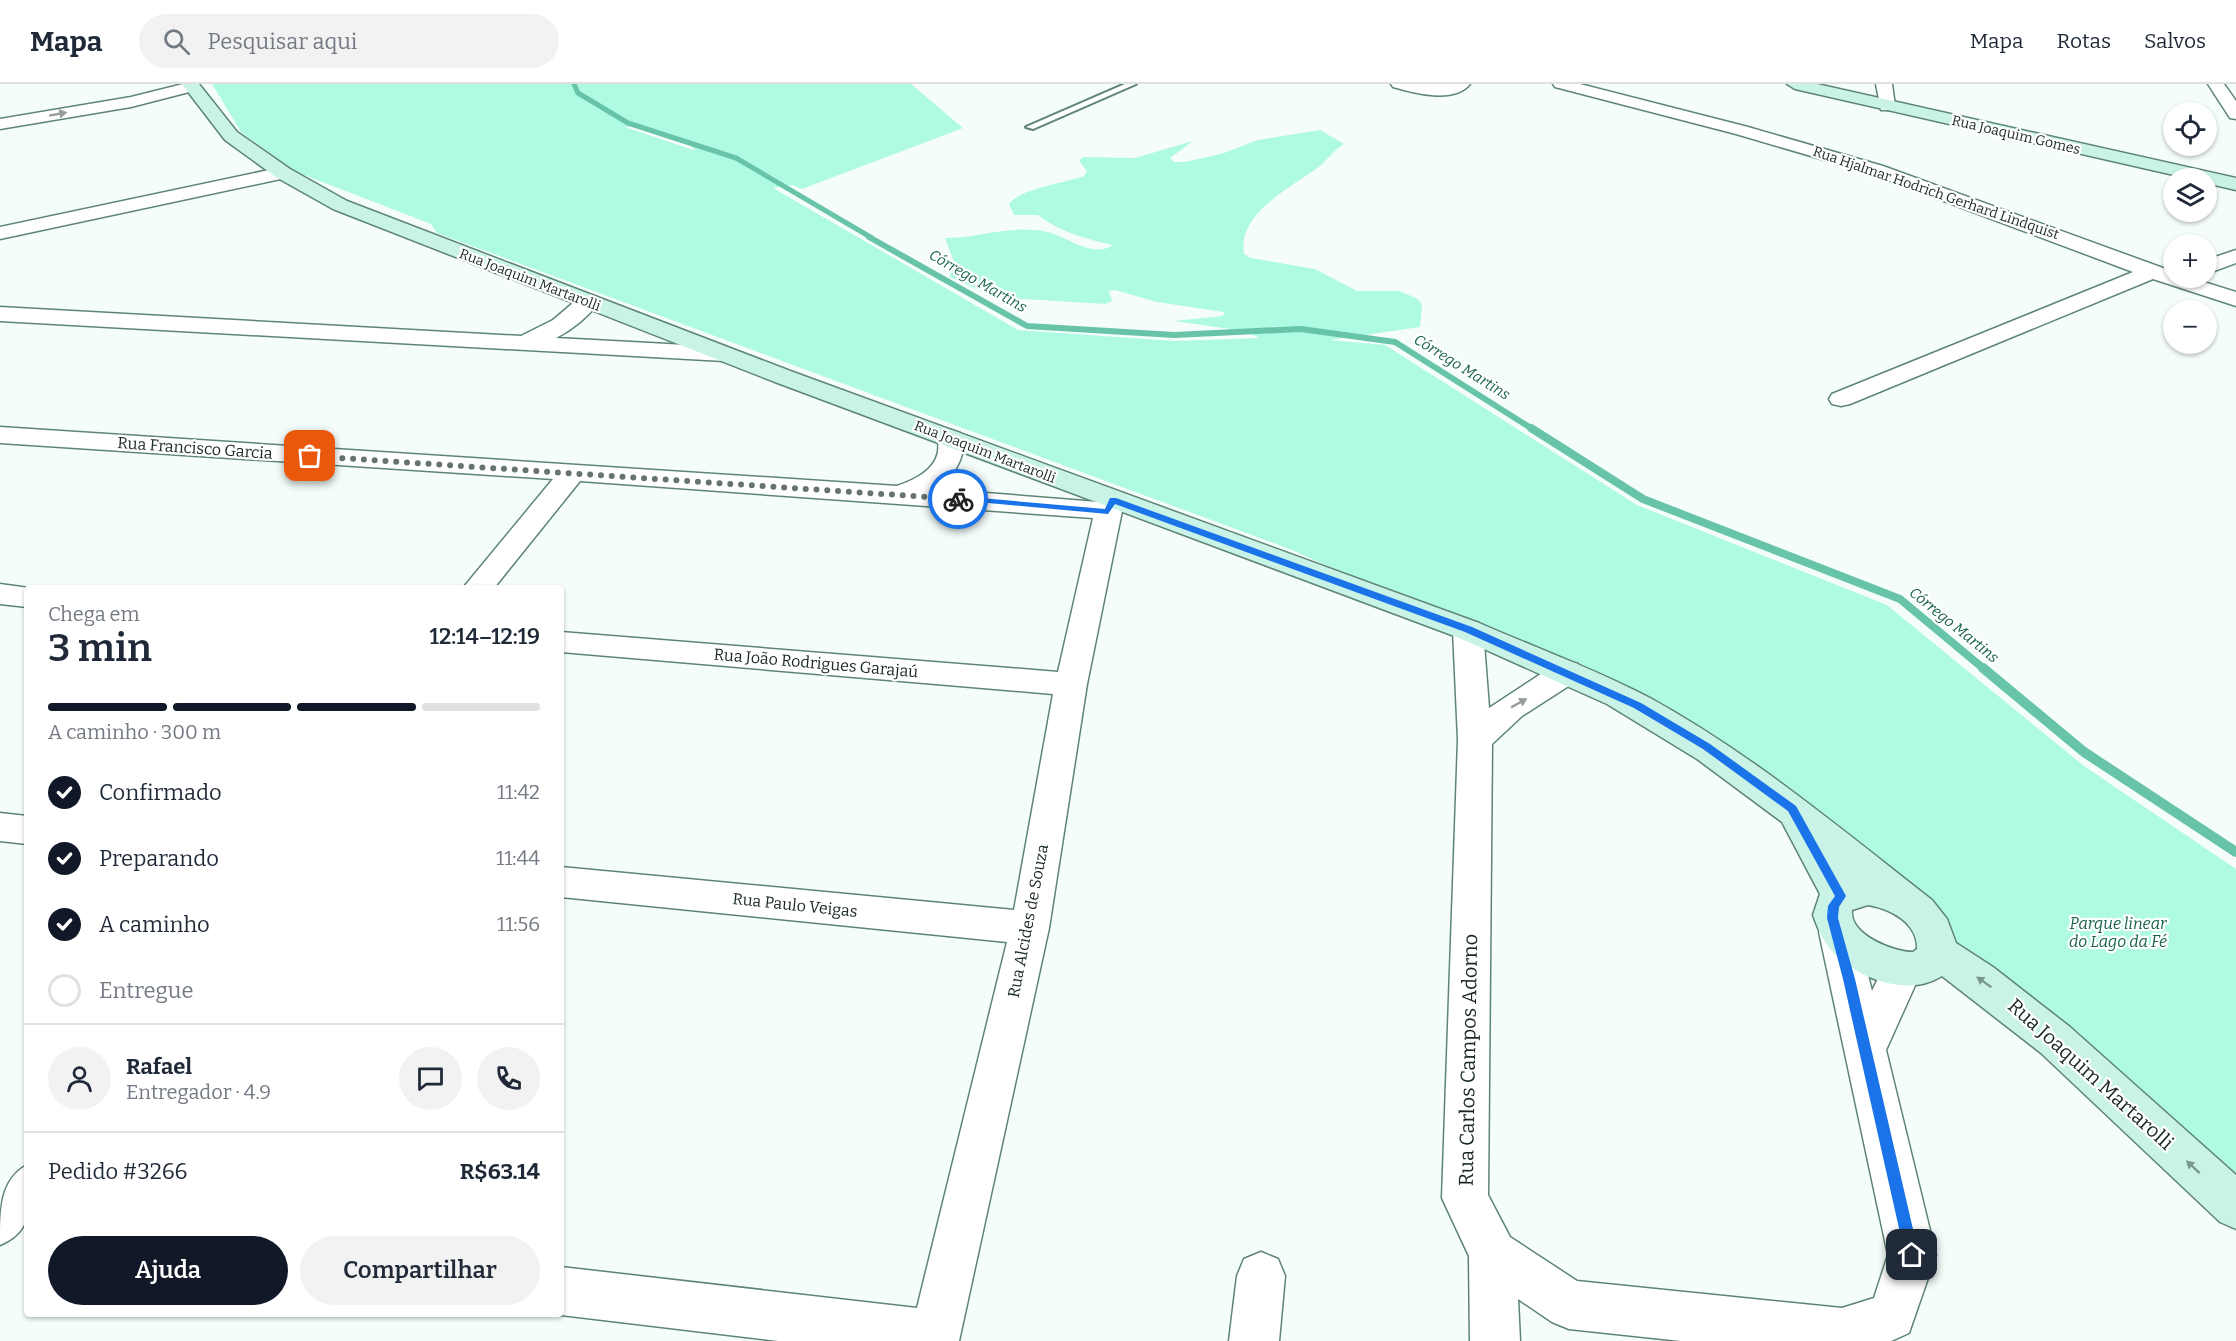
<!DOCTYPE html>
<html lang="pt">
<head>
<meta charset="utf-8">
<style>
	body { margin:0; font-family:Bitter,serif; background:#f2f2f3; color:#1f2937; height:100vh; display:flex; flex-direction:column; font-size:22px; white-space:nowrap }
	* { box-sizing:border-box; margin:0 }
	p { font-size:20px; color:#747a83 }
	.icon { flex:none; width:33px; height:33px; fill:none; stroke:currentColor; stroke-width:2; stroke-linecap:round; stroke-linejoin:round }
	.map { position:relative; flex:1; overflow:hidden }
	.side { position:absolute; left:24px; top:501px; width:540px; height:732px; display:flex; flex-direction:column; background:#fff; border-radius:6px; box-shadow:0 2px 4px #0004 }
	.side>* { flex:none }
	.buttons { position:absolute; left:2163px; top:18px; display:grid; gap:12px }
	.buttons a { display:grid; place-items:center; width:54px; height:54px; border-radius:50%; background:#fff; box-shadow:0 2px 4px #0004; font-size:30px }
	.pin { position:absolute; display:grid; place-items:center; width:51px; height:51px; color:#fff; margin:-26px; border-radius:12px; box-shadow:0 3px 9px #0006 }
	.courier { position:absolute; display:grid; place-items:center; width:60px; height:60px; margin:-30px; border:4px solid #1a73e8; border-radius:50%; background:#fff; color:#222; box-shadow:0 2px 8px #0007 }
	.headline em { font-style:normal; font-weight:600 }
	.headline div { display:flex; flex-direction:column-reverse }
	.headline { display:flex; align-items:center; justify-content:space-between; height:102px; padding:0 24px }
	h1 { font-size:39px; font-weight:600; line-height:45px }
	.bar { display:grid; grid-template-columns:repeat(4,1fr); gap:9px 6px; align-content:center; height:72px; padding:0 24px }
	.bar i { height:8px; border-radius:4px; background:#e0e1e3 }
	.bar .current { background:#111827 }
	.bar p { grid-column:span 4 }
	.line { display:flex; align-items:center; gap:15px; padding:0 24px; border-top:2px solid #e0e1e3 }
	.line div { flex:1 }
	.round { display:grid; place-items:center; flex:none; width:63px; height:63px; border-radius:32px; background:#f2f2f3 }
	ol { padding:0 24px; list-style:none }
	li { display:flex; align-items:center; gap:18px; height:66px }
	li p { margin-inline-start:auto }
	li .icon { padding:6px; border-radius:50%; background:#111827; color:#fff; stroke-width:4 }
	li:last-child { color:#747a83 }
	li i { width:33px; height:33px; border:3px solid #e0e1e3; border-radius:50% }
	.action { display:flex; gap:12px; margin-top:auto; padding:12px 24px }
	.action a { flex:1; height:69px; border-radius:36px; background:#111827; color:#fff; font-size:24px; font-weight:600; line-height:69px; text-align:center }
	.action a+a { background:#f2f2f3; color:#1f2937 }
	header { display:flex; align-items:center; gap:36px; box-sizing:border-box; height:84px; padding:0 30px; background:#fff; border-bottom:2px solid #e0e1e3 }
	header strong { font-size:28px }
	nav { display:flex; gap:33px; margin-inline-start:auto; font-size:21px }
	.search { width:420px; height:54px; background:#f2f2f3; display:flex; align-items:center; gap:15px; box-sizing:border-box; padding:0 21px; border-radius:33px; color:#747a83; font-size:22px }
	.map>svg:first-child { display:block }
	.green { fill:#affae2; fill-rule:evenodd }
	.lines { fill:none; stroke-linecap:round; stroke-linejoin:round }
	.stream-far3 { stroke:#67c4a9; stroke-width:5 }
	.stream-far2 { stroke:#67c4a9; stroke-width:6 }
	.stream-far1 { stroke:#67c4a9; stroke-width:8 }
	.stream { stroke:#67c4a9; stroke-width:10 }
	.lane-casing { stroke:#5e8478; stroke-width:4 }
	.street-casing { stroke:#5e8478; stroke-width:3 }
	.secondary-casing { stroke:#5e8478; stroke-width:3 }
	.lane { fill:#fff; fill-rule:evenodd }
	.street { fill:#fff; fill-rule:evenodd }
	.secondary { fill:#caf3e8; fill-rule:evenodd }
	.oneway { fill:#989e9c }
	.oneway2 { fill:#7a988f }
	.route { fill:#1a73e8 }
	.done { stroke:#66736e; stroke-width:6; stroke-dasharray:0 10.8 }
	.labels { text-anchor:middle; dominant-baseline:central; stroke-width:4.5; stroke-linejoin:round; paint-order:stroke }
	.far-street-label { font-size:14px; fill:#192823; stroke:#fff }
	.far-water-label { font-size:15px; font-style:italic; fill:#18624f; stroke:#fff }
	.street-label { font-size:16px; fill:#192823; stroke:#fff }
	.park-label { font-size:16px; font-style:italic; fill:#18624f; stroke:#fff }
	.near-street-label { font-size:20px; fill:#192823; stroke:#fff }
</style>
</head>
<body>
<header>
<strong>Mapa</strong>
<div class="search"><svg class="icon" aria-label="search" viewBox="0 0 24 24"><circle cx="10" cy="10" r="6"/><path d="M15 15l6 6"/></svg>Pesquisar aqui</div>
<nav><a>Mapa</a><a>Rotas</a><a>Salvos</a></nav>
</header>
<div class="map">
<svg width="2236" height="1257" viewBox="0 0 2236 1257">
	<rect width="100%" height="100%" fill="#f5fdfa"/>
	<path class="green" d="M212,0H911L963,44L802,105L793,101L773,104L1018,246L1175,257L1260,254L1244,247L1174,237L1223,232L1224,228L1157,218L1115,206L1109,207L1112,217L1105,220L1010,214L981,207L950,193L953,175L945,154C981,154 1014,139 1051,149C1071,155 1093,174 1113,161C1086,155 1060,148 1038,131H1014L1009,120C1021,104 1065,99 1084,92L1087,87L1079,77L1083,73L1135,74L1193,57L1170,74L1174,78H1185L1224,69L1258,56L1320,46L1344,60C1335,65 1328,75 1320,82C1292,103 1237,129 1244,170L1251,174L1315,185L1357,207H1399L1416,214L1422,220L1420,243L1330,256L1385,261L1637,421L1887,521L2084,682L2236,785V1113L1698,649L1292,466L437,149L431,140L294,87L241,48ZM636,42L687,58L696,67L625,43Z"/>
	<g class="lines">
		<polyline class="stream-far3" points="574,0 578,9 628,39 736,74 872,154"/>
		<polyline class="stream-far2" points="869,153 1027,242 1174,251 1301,245 1395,258 1534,346"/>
		<polyline class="stream-far1" points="1531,344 1643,415 1900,515 1984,585"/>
		<polyline class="stream" points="1983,584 2084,668 2236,768"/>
		<g class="lane-casing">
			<polygon id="lane" points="1125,0 1136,0 1033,45 1026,43"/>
		</g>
		<g class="street-casing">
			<g id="street">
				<polygon points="183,0 197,0 199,3 197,6 131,23 0,45 0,35 131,13"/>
				<path d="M1391,0H1470C1454,20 1414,9 1393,3Z"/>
				<polygon points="1553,0 1580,0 1748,43 1883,82 2174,188 2174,194 2191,194 2236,208 2236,222 2153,195 1850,320 1841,322 1832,320 1829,315 1832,310 2133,188 1869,89 1736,50 1555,3"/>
				<polygon points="1876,0 1892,0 1895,22 1893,26 1881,26"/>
				<polygon points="2208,0 2224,0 2236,17 2236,35 2230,34"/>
				<polygon points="283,83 292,89 290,93 0,155 0,143"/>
				<polygon points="2236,166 2236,179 2206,190 2206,176"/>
				<path d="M588,211L596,213L599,218C588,233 573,245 556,254L724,263L732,265L736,270L732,275L724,277L0,237V223L521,252L553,236L580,213Z"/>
				<path d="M0,343L897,402C914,396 934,387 938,368C939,360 937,355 942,349L951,346L960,349L964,354C964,376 954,393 935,405L1098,418L1103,410L1113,408L1123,410L1127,416L1122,427L1087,600L1049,844L959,1257H778L561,1231L558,1230H561V1183L917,1224L1007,858L561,813V783L1014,826L1053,610L561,568V548L1058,588L1093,434L580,397L494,504H463L553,395L0,359Z"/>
				<polygon points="0,500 29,504 27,504 27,523 0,520"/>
				<polygon points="1468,536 1479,539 1483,546 1489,624 1556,580 1567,577 1578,580 1583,588 1578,596 1522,632 1492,660 1488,1111 1510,1153 1577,1197 1842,1224 1874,1214 1888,1171 1819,848 1824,837 1838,832 1852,837 1857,848 1872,907 1888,874 1902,869 1916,874 1922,886 1886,966 1936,1171 1909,1249 1891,1257 1681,1257 1569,1245 1552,1238 1518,1215 1520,1257 1470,1257 1469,1172 1442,1114 1458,656 1453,546 1457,539"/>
				<polygon points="0,729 27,732 27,760 0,757"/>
				<path d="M27,1081C27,1117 38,1145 0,1161C0,1125 0,1096 27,1081Z"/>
				<polygon points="1261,1168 1278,1175 1285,1192 1279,1257 1229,1257 1237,1192 1244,1175"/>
			</g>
		</g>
		<g class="secondary-casing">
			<g id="secondary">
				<path d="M182,0H199L237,48L290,85L347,117L793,288L1479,539C1536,564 1595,585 1650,614C1752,670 1841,745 1932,816L1947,835L1956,859L1993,883L2070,943L2236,1091V1145L2220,1138L2041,969L1942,892C1908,913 1862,896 1836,871C1824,860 1818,845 1813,831L1820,810L1782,738L1697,675L1607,620L1457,553L775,298L333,125L276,93L225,56ZM1868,821C1891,825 1918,839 1917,865L1913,868C1894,868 1849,851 1852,826Z"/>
				<polygon points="1787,0 1817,0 2236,94 2236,106 2206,99 2206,94 2187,94 1795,5"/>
			</g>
		</g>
		<use href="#lane" class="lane"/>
		<use href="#street" class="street"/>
		<use href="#secondary" class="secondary"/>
	</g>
	<defs><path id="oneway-solid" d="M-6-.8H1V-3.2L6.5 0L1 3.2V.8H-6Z" transform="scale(1.5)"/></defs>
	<g class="oneway">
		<use href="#oneway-solid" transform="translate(58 30) rotate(-10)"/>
		<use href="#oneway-solid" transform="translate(1519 619) rotate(-29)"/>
	</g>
	<g class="oneway2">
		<use href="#oneway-solid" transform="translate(1984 898) rotate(-145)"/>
		<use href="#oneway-solid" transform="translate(2193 1083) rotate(-137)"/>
	</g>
	<polygon class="route" points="958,412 1105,425 1110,414 1116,414 1472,543 1641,619 1710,660 1796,722 1846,812 1839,823 1838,834 1855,895 1919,1171 1917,1176 1912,1178 1905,1171 1843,895 1827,834 1828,822 1835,812 1788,727 1703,665 1634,624 1465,548 1115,420 1108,430 955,416"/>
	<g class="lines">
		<polyline class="done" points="310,372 958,415"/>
	</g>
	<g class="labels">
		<g class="far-street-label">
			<text transform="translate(2016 51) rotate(13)">Rua Joaquim Gomes</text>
			<text transform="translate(1936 109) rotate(19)">Rua Hjalmar Hodrich Gerhard Lindquist</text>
			<text transform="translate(530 196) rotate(21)">Rua Joaquim Martarolli</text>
			<text transform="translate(985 368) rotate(21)">Rua Joaquim Martarolli</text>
		</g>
		<g class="far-water-label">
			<text transform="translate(978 197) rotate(30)">Córrego Martins</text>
			<text transform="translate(1462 283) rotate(32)">Córrego Martins</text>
			<text transform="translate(1954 541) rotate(39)">Córrego Martins</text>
		</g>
		<g class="street-label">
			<text transform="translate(195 364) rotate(4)">Rua Francisco Garcia</text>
			<text transform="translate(816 579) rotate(5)">Rua João Rodrigues Garajaú</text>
			<text transform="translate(795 821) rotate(6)">Rua Paulo Veigas</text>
			<text transform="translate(1028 837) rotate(-79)">Rua Alcides de Souza</text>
		</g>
		<g class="park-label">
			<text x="2118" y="839">Parque linear<tspan x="2118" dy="18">do Lago da Fé</tspan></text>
		</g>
		<g class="near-street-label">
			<text transform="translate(1468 976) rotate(-89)">Rua Carlos Campos Adorno</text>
			<text transform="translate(2091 990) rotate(42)">Rua Joaquim Martarolli</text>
		</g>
	</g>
</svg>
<div class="buttons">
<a><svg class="icon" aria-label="locate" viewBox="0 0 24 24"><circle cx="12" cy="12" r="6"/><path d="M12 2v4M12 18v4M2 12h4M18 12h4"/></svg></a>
<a><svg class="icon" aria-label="layers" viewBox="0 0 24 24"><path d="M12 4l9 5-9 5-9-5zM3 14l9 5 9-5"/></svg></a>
<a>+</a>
<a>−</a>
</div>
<div class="pin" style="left:310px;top:372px;background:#ea580c"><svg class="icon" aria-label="bag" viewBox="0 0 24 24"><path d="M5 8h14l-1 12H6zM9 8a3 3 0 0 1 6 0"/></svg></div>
<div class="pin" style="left:1912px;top:1171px;background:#1f2937"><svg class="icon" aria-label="home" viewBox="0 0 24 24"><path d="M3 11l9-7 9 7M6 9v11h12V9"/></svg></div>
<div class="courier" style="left:958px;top:415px"><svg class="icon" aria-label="bike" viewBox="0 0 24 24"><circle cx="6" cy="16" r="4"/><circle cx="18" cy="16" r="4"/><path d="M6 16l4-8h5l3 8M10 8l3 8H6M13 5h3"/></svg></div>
<section class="side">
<div class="headline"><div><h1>3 min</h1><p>Chega em</p></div><em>12:14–12:19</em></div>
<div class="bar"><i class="current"></i><i class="current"></i><i class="current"></i><i></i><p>A caminho · 300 m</p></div>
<ol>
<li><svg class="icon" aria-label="check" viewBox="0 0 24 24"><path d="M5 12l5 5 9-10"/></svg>Confirmado<p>11:42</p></li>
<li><svg class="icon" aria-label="check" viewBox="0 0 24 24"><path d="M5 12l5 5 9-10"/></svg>Preparando<p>11:44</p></li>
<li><svg class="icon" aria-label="check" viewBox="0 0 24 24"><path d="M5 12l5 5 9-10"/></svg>A caminho<p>11:56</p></li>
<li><i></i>Entregue</li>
</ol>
<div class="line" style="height:108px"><a class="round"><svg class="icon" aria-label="person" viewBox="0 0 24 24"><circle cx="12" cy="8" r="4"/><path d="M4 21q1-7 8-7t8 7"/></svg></a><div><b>Rafael</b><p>Entregador · 4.9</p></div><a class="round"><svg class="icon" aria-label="chat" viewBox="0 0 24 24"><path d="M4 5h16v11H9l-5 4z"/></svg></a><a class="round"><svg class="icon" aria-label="phone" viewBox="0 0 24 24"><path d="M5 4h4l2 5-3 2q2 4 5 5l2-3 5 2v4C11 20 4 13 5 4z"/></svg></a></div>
<div class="line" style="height:78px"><div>Pedido #3266</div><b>R$63.14</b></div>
<div class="action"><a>Ajuda</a><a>Compartilhar</a></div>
</section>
</div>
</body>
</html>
